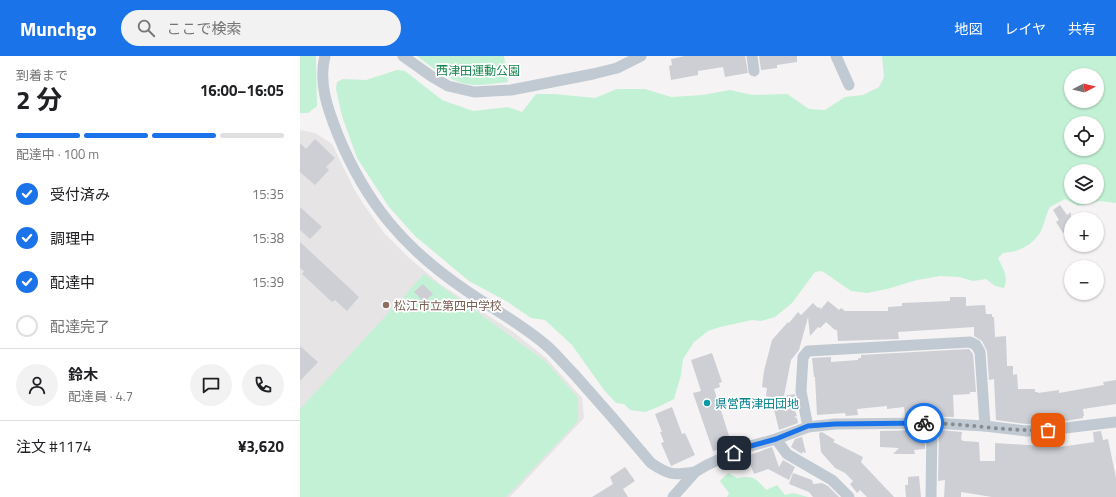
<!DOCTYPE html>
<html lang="ja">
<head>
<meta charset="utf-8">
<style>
	body { margin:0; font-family:"Titillium Web","Noto Sans JP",sans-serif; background:#f2f2f2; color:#202124; height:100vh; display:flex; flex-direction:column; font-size:15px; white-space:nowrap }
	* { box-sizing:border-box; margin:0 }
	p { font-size:13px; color:#757577 }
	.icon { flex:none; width:22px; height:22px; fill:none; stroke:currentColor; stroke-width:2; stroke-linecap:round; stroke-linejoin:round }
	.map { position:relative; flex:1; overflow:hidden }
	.sheet { display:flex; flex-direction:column; background:#fff; width:300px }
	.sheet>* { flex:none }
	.needle { width:26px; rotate:83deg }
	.controls { position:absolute; left:764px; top:12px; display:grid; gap:8px }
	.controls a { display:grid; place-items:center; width:40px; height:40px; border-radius:50%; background:#fff; box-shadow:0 1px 3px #0004; font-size:20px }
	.pin { position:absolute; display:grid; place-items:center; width:34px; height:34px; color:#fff; margin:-17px; border-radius:8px; box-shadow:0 2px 6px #0006 }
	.courier { position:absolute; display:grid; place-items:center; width:40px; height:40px; margin:-20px; border:3px solid #1a73e8; border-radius:50%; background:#fff; color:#222; box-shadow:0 1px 5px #0007 }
	.head em { font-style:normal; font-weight:700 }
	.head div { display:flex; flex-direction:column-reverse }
	.head { display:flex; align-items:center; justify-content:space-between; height:68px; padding:0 16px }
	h1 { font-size:26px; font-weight:700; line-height:30px }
	.bar { display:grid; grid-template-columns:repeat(4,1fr); gap:6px 4px; align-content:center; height:48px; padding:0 16px }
	.bar i { height:5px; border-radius:3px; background:#e0e0e0 }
	.bar .active { background:#1a73e8 }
	.bar p { grid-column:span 4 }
	.line { display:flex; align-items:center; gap:10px; padding:0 16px; border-top:1px solid #e0e0e0 }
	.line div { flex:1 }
	.round { display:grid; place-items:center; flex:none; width:42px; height:42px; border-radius:21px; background:#f2f2f2 }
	ol { padding:0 16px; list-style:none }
	li { display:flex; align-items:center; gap:12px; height:44px }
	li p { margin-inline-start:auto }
	li .icon { padding:4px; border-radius:50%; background:#1a73e8; color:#fff; stroke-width:4 }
	li:last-child { color:#757577 }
	li i { width:22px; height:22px; border:2px solid #e0e0e0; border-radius:50% }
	header { display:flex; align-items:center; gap:24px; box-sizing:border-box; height:56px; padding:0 20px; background:#1a73e8; color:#fff }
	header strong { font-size:19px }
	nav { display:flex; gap:22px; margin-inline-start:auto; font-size:14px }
	.search { width:280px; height:36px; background:#f2f2f2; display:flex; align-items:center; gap:10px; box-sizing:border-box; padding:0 14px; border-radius:22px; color:#757577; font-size:15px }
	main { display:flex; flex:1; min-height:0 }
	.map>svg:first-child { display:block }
	.education { fill:#e6e4e5 }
	.green { fill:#c3f1d5; fill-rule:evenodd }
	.building { fill:#cdcfd5 }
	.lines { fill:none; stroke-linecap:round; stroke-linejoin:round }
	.minor { stroke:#c1cad2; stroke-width:11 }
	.done { stroke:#868d94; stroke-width:4; stroke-dasharray:0 7.2 }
	.route { stroke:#1a73e8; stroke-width:5 }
	.education-dot { fill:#8d6e63; stroke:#fff; stroke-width:1.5 }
	.culture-dot { fill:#0f9aa8; stroke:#fff; stroke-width:1.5 }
	.labels { text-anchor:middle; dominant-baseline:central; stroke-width:3.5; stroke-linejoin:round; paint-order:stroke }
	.park-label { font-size:12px; fill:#17864f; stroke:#fff }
	.education-label { font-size:12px; fill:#785e54; stroke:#fff; text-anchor:start }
	.culture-label { font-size:12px; fill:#0d838f; stroke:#fff; text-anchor:start }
</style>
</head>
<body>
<header>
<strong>Munchgo</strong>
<div class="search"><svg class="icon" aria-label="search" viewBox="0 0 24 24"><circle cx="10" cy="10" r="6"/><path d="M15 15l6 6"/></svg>ここで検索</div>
<nav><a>地図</a><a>レイヤ</a><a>共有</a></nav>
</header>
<main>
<section class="sheet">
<div class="head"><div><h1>2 分</h1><p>到着まで</p></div><em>16:00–16:05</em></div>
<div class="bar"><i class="active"></i><i class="active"></i><i class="active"></i><i></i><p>配達中 · 100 m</p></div>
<ol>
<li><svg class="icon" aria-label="check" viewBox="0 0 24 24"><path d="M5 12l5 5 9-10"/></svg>受付済み<p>15:35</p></li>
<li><svg class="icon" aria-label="check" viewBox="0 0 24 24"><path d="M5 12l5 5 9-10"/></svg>調理中<p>15:38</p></li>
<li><svg class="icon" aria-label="check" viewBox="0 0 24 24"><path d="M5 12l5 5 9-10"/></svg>配達中<p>15:39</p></li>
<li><i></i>配達完了</li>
</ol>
<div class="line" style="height:72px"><a class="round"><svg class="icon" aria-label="person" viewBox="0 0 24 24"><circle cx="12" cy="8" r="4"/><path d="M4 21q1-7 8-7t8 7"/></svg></a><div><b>鈴木</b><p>配達員 · 4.7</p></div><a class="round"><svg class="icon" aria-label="chat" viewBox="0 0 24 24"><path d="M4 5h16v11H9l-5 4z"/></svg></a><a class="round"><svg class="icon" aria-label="phone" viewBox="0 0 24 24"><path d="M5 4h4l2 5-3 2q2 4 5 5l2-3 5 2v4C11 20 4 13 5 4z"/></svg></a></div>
<div class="line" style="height:52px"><div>注文 #1174</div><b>¥3,620</b></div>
</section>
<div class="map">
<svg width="816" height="441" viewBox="0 0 816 441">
	<rect width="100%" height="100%" fill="#f5f3f3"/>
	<polygon class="education" points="0,74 15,77 32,88 54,133 62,146 84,177 108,201 140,228 212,275 246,302 282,342 284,362 210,441 0,441"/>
	<g class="green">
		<polygon points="0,0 16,0 16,5 17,50 8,57 0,57"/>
		<path d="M117,0H204L208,26C197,27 185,29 174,29C151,27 134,13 117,0Z"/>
		<path d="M582,0H816V147L800,145L778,150L765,143L750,151C746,158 744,170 740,177C731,190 718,196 703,197L698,202C703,213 709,220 704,232L695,230L686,223L673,225L659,221L640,220L617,224L587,233L567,237L551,235L522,215L515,216L492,247L475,261L461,265L452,264L420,271L408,275L394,286L383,303L381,319L374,343L358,351L345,356L330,354L324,348L316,347L304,334L272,289L245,264L231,262L206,245L169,225L115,180L89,151L57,102L42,60L36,33L37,26L43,23L66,24L97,14L105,15L142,44L173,55L208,51L222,56L236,38H254L295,42L317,33H345L371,41L403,39L430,34L452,39L487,38L509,53L525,54L545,41L563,39L579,31L584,21ZM771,19H797V45H771ZM771,67H797V93H771ZM771,115H797V141H771Z"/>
		<polygon points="124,218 245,305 278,342 278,365 206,441 0,441 0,353"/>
		<path d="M428,417L437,422C453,419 456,422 466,434L477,429L485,439L493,437L508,441H427L429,437L420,425Z"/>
	</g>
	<g class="building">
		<polygon points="385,0 445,0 448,17 425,21 423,11 398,15 398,19 371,24 369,10 372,9 371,3"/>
		<polygon points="459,0 497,0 497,6 477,9 477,12 461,14"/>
		<polygon points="15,83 35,102 26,111 29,114 15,129 0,116 0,87 6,93"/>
		<polygon points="760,149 767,159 771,156 770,179 767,174 763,177 756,166 759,164 753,154"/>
		<polygon points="0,151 22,171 10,183 0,174"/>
		<polygon points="0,186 59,241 47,255 35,244 32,246 2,218 4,215 0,212"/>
		<polygon points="123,228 133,238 124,246 114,236"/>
		<polygon points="650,241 666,241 666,250 685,249 686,258 692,258 692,261 694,261 695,281 706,280 707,310 713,310 713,319 717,318 718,333 735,333 735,336 738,336 738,337 759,334 759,337 804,329 803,326 816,324 816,348 783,353 784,360 783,360 783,362 760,366 726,368 696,364 694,323 689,324 687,295 682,285 674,280 674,271 598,276 599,283 538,285 537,274 535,274 526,266 520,272 518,271 510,280 508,261 499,294 491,304 484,340 495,338 498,354 495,355 497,360 494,361 497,362 498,367 479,374 471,341 466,340 467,332 462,331 464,315 472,284 488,266 489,267 498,256 501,259 513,247 518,252 519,251 521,253 528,245 539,254 541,252 545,255 588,255 588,251 602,250 602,247 650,245"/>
		<polygon points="0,290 18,306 0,325"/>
		<polygon points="669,293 673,298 676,336 670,336 670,338 653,339 654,361 605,360 604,351 587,353 587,350 557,353 558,359 546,360 545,357 517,359 515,321 514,321 512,302 531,301 531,306 558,304 558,302 561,302 561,299"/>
		<polygon points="412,297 422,326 419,327 420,331 414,333 432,389 413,395 393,337 401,335 391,304"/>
		<polygon points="372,351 382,378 385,377 395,399 371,410 361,387 364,386 360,376 362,376 355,358"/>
		<polygon points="625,374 625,393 614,394 615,398 593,398 599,392 580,391 580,375"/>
		<polygon points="639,374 662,376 661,383 663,385 679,386 680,405 695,405 695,387 742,390 741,384 760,383 760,391 794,386 793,376 801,375 803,384 808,383 816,422 816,441 692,441 661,436 661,441 644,441 645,424 638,425"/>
		<polygon points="522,376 535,384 533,386 563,401 561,406 594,441 567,441 560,434 557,437 550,428 553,425 545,417 535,412 521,396 519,377"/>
		<polygon points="502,381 506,397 502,396 502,398 491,391 495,383"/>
		<polygon points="472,391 479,411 483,404 495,411 489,424 468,413 454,418 447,400"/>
		<polygon points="325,411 335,425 323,433 328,441 292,441 313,428 310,421"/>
		<polygon points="493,417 512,424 513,428 522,427 528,430 539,441 513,441 509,436 489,428"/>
		<polygon points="619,420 621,441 606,441 605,429 608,429 608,421"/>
	</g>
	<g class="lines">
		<g class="minor">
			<path d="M25,0C18,27 28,54 38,79C66,147 104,192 164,233C191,252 222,268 247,290C256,298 265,309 274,318C300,347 326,377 351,407C370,420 374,419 395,416"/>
			<polyline points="103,0 131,20 148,30 174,36 211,34 293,18 317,12 341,0"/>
			<polyline points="452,0 454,15"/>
			<polyline points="536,0 549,29"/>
			<polyline points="508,371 501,335 503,301 508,295 670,286 676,289 680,296 685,370"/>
			<polyline points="476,383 487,398 532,424 549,441"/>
			<polyline points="373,441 395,416 407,409 447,391 476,383 508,371 535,368 632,367 685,370 726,375 748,374 816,366"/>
			<polyline points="631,441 632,367"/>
		</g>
	</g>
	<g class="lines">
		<path class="done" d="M624,367C666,367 707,376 748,374"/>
		<polyline class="route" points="434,397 447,391 476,383 508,370 535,368 624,367"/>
	</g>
	<circle class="education-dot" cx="86" cy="249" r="4"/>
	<circle class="culture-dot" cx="407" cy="347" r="4"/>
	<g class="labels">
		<g class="park-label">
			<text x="178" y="14">西津田運動公園</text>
		</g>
		<g class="education-label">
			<text x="94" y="249">松江市立第四中学校</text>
		</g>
		<g class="culture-label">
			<text x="415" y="347">県営西津田団地</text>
		</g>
	</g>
</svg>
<div class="controls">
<a><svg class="needle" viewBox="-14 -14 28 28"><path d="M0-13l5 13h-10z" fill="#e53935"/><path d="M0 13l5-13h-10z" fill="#757577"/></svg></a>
<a><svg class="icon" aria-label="locate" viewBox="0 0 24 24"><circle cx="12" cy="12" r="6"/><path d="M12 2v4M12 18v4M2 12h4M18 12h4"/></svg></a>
<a><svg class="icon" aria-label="layers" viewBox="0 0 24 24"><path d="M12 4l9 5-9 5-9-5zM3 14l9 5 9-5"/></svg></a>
<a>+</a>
<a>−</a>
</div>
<div class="pin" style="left:748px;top:374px;background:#ea580c"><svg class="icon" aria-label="bag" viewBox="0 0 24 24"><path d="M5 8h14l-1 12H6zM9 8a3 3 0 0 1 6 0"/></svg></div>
<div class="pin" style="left:434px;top:397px;background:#1f2937"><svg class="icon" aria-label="home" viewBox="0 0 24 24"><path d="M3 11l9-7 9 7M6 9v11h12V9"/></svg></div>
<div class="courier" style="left:624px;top:367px"><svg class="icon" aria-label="bike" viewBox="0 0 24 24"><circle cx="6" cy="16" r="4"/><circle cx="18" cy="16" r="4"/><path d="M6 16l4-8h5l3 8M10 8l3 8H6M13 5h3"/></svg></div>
</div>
</main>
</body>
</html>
